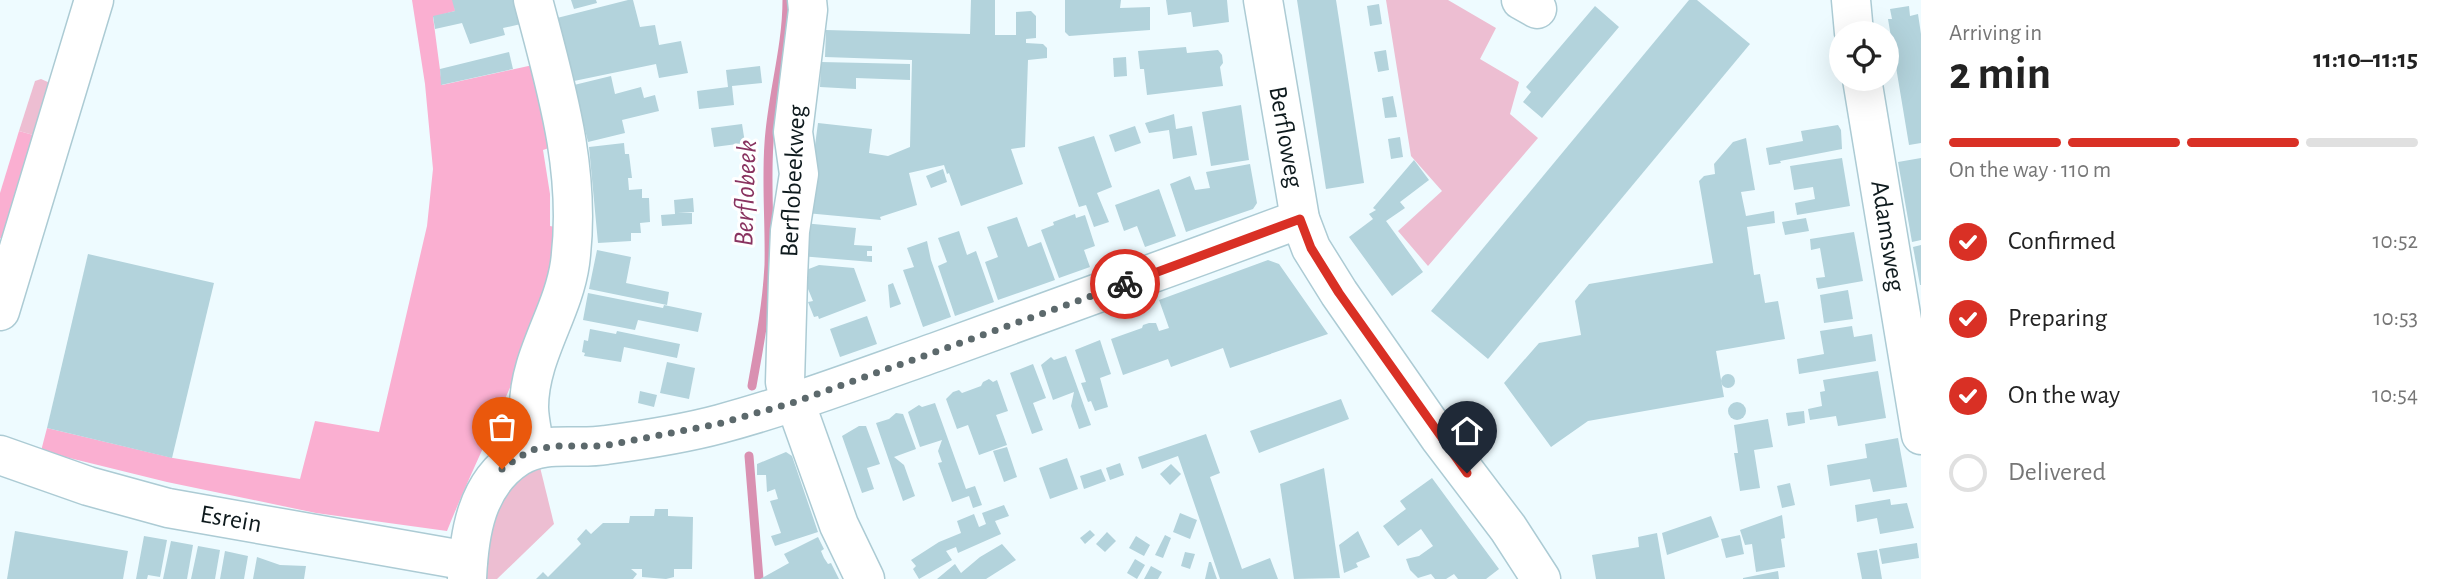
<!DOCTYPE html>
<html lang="en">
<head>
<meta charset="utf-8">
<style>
	body { margin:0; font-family:"Alegreya Sans",sans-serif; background:#f6f6f6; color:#222; height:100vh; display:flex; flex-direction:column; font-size:26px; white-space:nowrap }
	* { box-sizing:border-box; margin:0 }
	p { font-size:23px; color:#767676 }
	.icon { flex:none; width:38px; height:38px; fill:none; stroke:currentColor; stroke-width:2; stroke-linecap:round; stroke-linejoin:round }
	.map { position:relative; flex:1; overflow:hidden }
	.side { display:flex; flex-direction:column; background:#fff; width:525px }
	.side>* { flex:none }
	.controls { position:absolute; left:1829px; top:21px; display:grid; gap:14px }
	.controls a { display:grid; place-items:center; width:70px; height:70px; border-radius:50%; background:#fff; box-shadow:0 7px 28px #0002; font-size:35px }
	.pin { position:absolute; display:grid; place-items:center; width:60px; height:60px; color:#fff; margin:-72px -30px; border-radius:50% 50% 50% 0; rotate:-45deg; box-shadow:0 0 7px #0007 }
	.pin .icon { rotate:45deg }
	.courier { position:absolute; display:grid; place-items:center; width:70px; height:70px; margin:-35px; border:5px solid #d93025; border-radius:50%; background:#fff; color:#222; box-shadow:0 2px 9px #0007 }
	.summary em { font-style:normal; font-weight:600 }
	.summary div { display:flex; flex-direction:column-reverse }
	.summary { display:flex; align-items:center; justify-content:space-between; height:119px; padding:0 28px }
	h1 { font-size:46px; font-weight:600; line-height:52px }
	.bar { display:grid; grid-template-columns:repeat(4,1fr); gap:10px 7px; align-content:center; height:84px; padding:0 28px }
	.bar i { height:9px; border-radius:5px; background:#e0e0e0 }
	.bar .active { background:#d93025 }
	.bar p { grid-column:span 4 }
	ol { padding:0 28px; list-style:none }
	li { display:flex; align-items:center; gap:21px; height:77px }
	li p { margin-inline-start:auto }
	li .icon { padding:7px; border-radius:50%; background:#d93025; color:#fff; stroke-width:4 }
	li:last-child { color:#767676 }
	li i { width:38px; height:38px; border:4px solid #e0e0e0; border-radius:50% }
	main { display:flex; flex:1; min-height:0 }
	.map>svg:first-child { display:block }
	.green { fill:#edbed2 }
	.forest { fill:#faafd1 }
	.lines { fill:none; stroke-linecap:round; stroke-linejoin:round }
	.stream { stroke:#d990b1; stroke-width:9 }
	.building { fill:#b3d3dc }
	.minor-casing { stroke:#accbd4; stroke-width:41 }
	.minor { stroke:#fff; stroke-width:38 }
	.done { stroke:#5c696c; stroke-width:7; stroke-dasharray:0 12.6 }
	.route { stroke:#d93025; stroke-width:9 }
	.labels { text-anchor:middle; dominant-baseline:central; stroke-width:6; stroke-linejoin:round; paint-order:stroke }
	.street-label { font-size:26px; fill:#0e1a1d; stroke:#fff }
	.water-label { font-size:28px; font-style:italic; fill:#893360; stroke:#fff }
</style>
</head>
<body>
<main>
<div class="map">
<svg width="1921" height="579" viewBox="0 0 1921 579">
	<rect width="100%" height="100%" fill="#eefbff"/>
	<g class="green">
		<polygon points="1386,0 1448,0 1496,28 1480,59 1519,82 1510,114 1538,138 1428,266 1398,231 1442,191 1411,156"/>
		<polygon points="41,79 50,83 37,136 19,131 35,81"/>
		<polygon points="539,463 554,524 497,579 479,579 481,549 502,493"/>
	</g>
	<g class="forest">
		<path d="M412,0H454L455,11L433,17L442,85L533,65L555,146L543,150L550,194V226L560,228C546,329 485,436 447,531L316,513L167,482L41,451L47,428L173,458L300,479L315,421L379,432L427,226L433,169L425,84Z"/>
		<polygon points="19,131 37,136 5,240 0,238 0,193"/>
	</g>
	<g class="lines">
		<g class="stream">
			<path d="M752,386C759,346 767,306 769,265C770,224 766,183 769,143C772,95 787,48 787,0"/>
			<polyline points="749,456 759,579"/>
		</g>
	</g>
	<g class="building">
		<polygon points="452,0 515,0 521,24 503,28 505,35 470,44 462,23 435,29 433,16 455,11"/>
		<polygon points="571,0 596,0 597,3 574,9"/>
		<polygon points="628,0 633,0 640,27 655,25 659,45 681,41 688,73 659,78 656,64 574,81 557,18"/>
		<polygon points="971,0 995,0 995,35 1016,35 1016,12 1031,11 1036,16 1036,38 1026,39 1026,43 1043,44 1047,48 1047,58 1028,60 1025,147 1011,149 1023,184 961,206 949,173 947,174 944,165 909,173 917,205 880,217 881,220 806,213 818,123 872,129 869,153 888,156 910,147 912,60 825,57 826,30 970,34"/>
		<polygon points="1065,0 1121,0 1120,8 1150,7 1150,30 1069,36 1065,32"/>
		<polygon points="1166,0 1227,0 1229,22 1193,27 1191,12 1168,15"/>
		<polygon points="1297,0 1336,0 1364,183 1326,189"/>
		<polygon points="1689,0 1697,0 1750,44 1488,359 1431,311"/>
		<polygon points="1379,4 1382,24 1370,26 1367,6"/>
		<polygon points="1595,6 1619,27 1542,118 1523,102 1531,92 1526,87"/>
		<polygon points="1909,6 1910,16 1918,14 1921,34 1921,143 1909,145 1888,19 1892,19 1890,9"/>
		<polygon points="1186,47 1187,53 1218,50 1222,55 1223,63 1220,67 1223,86 1147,95 1144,69 1140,69 1138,51"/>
		<polygon points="1386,50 1389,70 1378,72 1374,52"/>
		<polygon points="509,52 513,69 441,85 440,69"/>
		<polygon points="1126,57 1127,76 1114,77 1113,58"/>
		<polygon points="821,62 910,64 910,80 856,78 856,89 820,87"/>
		<polygon points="760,66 762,83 732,86 734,105 699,109 697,91 728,87 726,70"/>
		<polygon points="611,76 615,94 641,87 644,98 655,95 659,111 622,120 625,133 588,142 574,85"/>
		<polygon points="1393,96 1397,117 1385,118 1382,98"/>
		<polygon points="1241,105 1249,160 1211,166 1202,112"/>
		<polygon points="1174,114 1176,129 1192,126 1197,155 1173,159 1169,130 1149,133 1145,123"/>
		<polygon points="742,124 745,143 714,147 711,128"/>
		<polygon points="1838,125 1841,130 1842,149 1780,161 1781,163 1769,165 1766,148 1803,141 1801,131"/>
		<polygon points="1135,126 1141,143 1115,152 1109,135"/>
		<polygon points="1094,136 1112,187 1097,193 1109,222 1094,227 1086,205 1079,207 1058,147"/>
		<polygon points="1400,137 1403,157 1391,159 1388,139"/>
		<polygon points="1746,138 1755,190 1741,192 1746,216 1774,211 1775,223 1747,227 1754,275 1760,274 1765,303 1778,301 1785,339 1716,351 1724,397 1588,421 1551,447 1504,383 1539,343 1581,335 1575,301 1589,284 1713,263 1699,181 1704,176 1715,174 1714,164 1733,142"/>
		<polygon points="624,143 625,154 629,154 632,178 628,178 629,190 642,189 642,198 649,198 650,222 640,223 641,233 631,233 631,241 598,243 589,147"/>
		<polygon points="1842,158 1850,206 1797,215 1795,203 1815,199 1813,187 1794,190 1790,166"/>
		<polygon points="1921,158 1921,240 1912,242 1898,162"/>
		<polygon points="1414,160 1429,180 1400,202 1405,208 1386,221 1423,272 1392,296 1349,237 1373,219 1369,214 1376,210 1373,208"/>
		<polygon points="1250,164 1257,203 1253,209 1186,232 1170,184 1190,176 1195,190 1210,188 1206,172"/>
		<polygon points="943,169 947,182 931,188 926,176"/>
		<polygon points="1159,189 1176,236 1145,247 1137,226 1124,231 1115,205"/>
		<polygon points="693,198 694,212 678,213 692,213 692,224 662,226 661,215 675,214 674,200"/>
		<polygon points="1075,214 1076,218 1085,215 1095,246 1084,250 1090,267 1059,278 1041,230 1054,225 1053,222"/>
		<polygon points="1017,217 1028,247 1041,242 1055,280 998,300 985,262 998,257 987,227"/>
		<polygon points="1806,218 1809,231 1785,235 1782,222"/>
		<polygon points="803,223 856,228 854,245 872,246 872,251 867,251 867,256 872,256 872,262 800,256"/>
		<polygon points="959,231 967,255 976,251 994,302 955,316 938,266 947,262 938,238"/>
		<polygon points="1854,232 1863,281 1818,289 1816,278 1825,277 1820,248 1811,250 1810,239"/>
		<polygon points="927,241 931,260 951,317 923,327 903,270 914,267 907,248"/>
		<polygon points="1921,245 1921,285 1920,285 1913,247"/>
		<polygon points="597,250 631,257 626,283 669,292 667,305 589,289"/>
		<polygon points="88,254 214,283 172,458 47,428"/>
		<polygon points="1268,260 1279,264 1328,334 1230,368 1223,348 1171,367 1168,359 1123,375 1111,339 1142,328 1143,325 1149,323 1156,323 1159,331 1169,328 1159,300"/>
		<polygon points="819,265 854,268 866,301 819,319 818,316 814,317 808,302 813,301 801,272"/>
		<polygon points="893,283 901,304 890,308 888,285"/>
		<polygon points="1848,290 1853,319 1824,323 1820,295"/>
		<polygon points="588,293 663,308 664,305 702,313 698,332 638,320 635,330 583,320"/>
		<polygon points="867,316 877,344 840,357 830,329"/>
		<polygon points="1852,326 1854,337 1872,334 1876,361 1799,374 1797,359 1824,354 1820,331"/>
		<polygon points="590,329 616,334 617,331 680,344 677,358 624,347 621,362 584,356 585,353 582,352 584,340 588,341"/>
		<polygon points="1100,340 1111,374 1100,378 1108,407 1095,411 1091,401 1088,402 1081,383 1086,382 1075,350"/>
		<polygon points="1066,356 1091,425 1079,429 1071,406 1074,392 1053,400 1041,365 1051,357 1054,360"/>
		<polygon points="667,362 695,368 689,399 660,393"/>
		<polygon points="1033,364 1046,398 1033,403 1043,430 1032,434 1010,373"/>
		<polygon points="1878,371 1886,418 1838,426 1836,416 1810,420 1808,409 1822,406 1820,392 1825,391 1823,380"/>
		<circle cx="1728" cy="381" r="7"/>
		<polygon points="989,379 993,382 997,380 1008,411 996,415 1007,445 979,455 968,425 957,429 946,399 953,392 959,390 962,393 981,386 983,382"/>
		<polygon points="640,391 657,395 654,407 638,403"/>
		<polygon points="1341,399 1349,419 1259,453 1250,431"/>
		<circle cx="1737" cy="411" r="9"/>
		<polygon points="935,403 966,489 975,486 982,505 973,508 969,496 952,502 938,463 942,462 938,451 942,440 920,447 908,412 919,405 922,407"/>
		<polygon points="1804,411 1805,423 1788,426 1786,413"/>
		<polygon points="896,413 903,414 916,449 894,457 904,465 915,496 903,501 876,423 889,419"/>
		<polygon points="1768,419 1773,447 1754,450 1760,488 1740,491 1734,453 1738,453 1734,425"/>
		<polygon points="859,426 866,426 880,464 867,468 874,489 862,493 842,436"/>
		<polygon points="1206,434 1220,473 1210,477 1242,569 1270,558 1278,579 1220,579 1178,456 1142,469 1138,457"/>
		<polygon points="1898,438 1907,487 1873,492 1870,479 1830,486 1827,465 1867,458 1865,444"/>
		<polygon points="1007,447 1017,477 1004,482 993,451"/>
		<polygon points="786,452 792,456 818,532 775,546 771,536 781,533 770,501 778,499 775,489 767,492 766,475 757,475 757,464"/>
		<polygon points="1067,458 1078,489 1050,499 1039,468"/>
		<polygon points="1120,463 1124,475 1110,480 1106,468"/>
		<polygon points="1171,464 1181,474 1170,485 1160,474"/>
		<polygon points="1324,468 1340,578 1294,579 1280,484"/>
		<polygon points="1101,469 1106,481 1084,489 1080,476"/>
		<polygon points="1432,478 1499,569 1486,579 1458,579 1454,574 1446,579 1435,579 1431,574 1418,578 1410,570 1406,559 1419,556 1433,546 1421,529 1398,546 1383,526 1406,509 1400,501"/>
		<polygon points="1790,483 1795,505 1782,508 1777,486"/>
		<polygon points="1890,499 1891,505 1907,503 1914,528 1880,534 1877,518 1857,522 1855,505"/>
		<polygon points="1004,505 1009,516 995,521 1001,534 958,553 956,547 946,551 952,560 919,579 913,569 916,566 911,560 939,542 961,533 957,521 974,514 979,527 986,524 982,513"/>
		<polygon points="655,509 668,509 668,516 693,517 692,569 674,569 674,577 666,579 642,577 642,569 631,569 637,574 633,579 536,579 543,572 548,577 581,544 577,539 586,529 591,534 603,523 629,523 630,516 654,516"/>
		<polygon points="1180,513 1197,520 1190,539 1173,532"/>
		<polygon points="1782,515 1785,538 1781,539 1785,567 1756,572 1752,544 1745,545 1740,530"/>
		<polygon points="1711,516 1719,537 1667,555 1662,533"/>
		<polygon points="1090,530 1095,535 1085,544 1080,538"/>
		<polygon points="15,531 128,551 123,579 7,579"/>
		<polygon points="1358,531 1370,557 1356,563 1358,567 1344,573 1339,545"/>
		<polygon points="1107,532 1116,541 1105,552 1096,544"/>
		<polygon points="1657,533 1665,579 1596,579 1592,555 1639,547 1638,537"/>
		<polygon points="1165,535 1171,538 1163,558 1155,555"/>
		<polygon points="1740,535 1744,554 1726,558 1721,539"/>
		<polygon points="144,536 167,540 160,577 148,575 147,579 136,579"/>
		<polygon points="1136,536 1150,545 1144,556 1129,548"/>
		<polygon points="818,537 824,549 821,551 824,558 828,564 831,563 839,579 760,579 789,563 784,554"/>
		<polygon points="171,541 193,545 187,579 163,579"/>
		<polygon points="1917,543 1919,558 1882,564 1879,549"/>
		<polygon points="1002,544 1016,560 986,579 937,579 955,564 961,573 980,557"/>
		<polygon points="198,546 220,550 215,579 191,579"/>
		<polygon points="1877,550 1882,579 1862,579 1857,553"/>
		<polygon points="225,551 248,556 244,579 220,579"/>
		<polygon points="1185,552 1195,554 1190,569 1181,566"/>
		<polygon points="257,557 280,565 306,566 304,579 253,579"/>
		<polygon points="1135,559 1145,565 1137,579 1127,573"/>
		<polygon points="1209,562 1211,562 1217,579 1205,579"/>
		<polygon points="1151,566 1162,572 1158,579 1144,579"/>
		<polygon points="1778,571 1779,579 1743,579 1743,578"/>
	</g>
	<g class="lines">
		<g class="minor-casing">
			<g id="minor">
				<path d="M533,0C556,87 582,172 570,263C563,313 529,356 529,407C529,420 533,435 535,449"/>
				<polyline points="1263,0 1300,219 1311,248 1339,293 1439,437 1508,528 1541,579"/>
				<polyline points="1521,0 1537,9"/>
				<polyline points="1851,0 1854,33"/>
				<polyline points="1862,79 1921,435"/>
				<polyline points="0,311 94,0"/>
				<polyline points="795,402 839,525 865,579"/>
				<polyline points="790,403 785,382 788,278 790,231 799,174 793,132 808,10 807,0"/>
				<polyline points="0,455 88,486 168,508 468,561"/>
				<path d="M467,579C469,534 476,484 518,457C545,440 576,450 606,445C643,440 683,434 720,424C794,404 865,377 936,352C1058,308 1179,264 1300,219"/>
			</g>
		</g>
		<use href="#minor" class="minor"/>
	</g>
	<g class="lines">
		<polyline class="done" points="502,469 519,457 535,449 557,446 603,446 718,424 795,402 1125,284"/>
		<polyline class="route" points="1125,284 1300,219 1311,248 1339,293 1467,473"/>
	</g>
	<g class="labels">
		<g class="street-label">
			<text transform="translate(1286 137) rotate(80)">Berfloweg</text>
			<text transform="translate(793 181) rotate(-87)">Berflobeekweg</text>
			<text transform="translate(1888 236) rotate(81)">Adamsweg</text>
			<text transform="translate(231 519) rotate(10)">Esrein</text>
		</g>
		<g class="water-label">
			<text transform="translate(746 193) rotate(-88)">Berflobeek</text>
		</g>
	</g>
</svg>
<div class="controls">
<a><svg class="icon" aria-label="locate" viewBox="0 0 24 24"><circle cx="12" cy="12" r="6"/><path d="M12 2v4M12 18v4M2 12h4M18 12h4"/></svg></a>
</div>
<div class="pin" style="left:502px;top:469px;background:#ea580c"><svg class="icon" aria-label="bag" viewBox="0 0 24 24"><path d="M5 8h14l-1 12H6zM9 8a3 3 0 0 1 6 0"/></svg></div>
<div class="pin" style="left:1467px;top:473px;background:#1f2937"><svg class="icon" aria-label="home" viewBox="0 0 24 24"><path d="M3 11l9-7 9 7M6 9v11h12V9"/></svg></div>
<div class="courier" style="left:1125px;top:284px"><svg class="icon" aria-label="bike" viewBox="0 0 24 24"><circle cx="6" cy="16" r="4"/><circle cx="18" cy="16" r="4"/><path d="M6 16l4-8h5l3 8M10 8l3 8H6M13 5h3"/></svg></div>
</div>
<section class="side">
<div class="summary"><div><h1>2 min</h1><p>Arriving in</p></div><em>11:10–11:15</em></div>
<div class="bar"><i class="active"></i><i class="active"></i><i class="active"></i><i></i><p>On the way · 110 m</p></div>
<ol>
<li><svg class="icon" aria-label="check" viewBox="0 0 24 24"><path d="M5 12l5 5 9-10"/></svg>Confirmed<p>10:52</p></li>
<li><svg class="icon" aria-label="check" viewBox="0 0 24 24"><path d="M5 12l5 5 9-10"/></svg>Preparing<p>10:53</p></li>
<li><svg class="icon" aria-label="check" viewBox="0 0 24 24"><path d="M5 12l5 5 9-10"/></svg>On the way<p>10:54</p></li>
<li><i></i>Delivered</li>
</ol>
</section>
</main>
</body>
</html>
